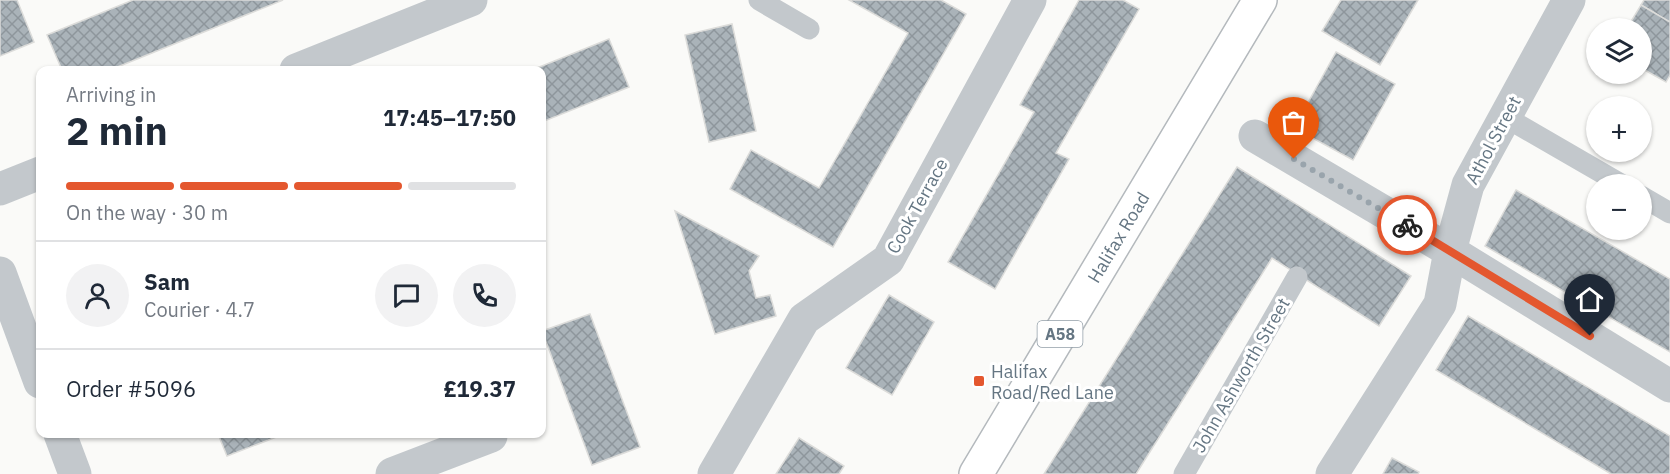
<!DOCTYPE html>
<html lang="en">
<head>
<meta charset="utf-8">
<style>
	body { margin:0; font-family:"IBM Plex Sans",sans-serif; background:#f2f2f3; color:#1f2937; height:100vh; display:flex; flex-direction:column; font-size:22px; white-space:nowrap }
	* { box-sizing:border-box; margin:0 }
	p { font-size:20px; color:#747a83 }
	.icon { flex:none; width:33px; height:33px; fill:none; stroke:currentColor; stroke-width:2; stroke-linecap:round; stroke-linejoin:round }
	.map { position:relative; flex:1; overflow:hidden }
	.details { position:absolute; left:36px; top:66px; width:510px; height:372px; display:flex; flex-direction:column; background:#fff; border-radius:12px; box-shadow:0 2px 4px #0004 }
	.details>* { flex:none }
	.buttons { position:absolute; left:1586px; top:18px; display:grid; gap:12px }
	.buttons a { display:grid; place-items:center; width:66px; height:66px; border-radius:50%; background:#fff; box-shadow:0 2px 4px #0004; font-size:30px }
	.pin { position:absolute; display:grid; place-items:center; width:51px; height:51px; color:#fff; margin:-62px -26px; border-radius:50% 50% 50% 0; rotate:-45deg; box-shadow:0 0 6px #0007 }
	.pin .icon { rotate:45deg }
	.courier { position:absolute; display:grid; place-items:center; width:60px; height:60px; margin:-30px; border:4px solid #e4572e; border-radius:50%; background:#fff; color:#222; box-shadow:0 2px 8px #0007 }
	.summary em { font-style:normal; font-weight:800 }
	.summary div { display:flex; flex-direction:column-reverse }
	.summary { display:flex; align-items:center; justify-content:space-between; height:102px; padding:0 30px }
	h1 { font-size:39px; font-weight:800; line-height:45px }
	.bar { display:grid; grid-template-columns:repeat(4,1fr); gap:9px 6px; align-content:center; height:72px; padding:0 30px }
	.bar i { height:8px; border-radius:4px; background:#e0e1e3 }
	.bar .selected { background:#e4572e }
	.bar p { grid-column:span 4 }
	.line { display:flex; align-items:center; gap:15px; padding:0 30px; border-top:2px solid #e0e1e3 }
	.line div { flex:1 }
	.round { display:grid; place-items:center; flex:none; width:63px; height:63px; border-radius:32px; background:#f2f2f3 }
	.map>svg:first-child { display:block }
	.building { fill:url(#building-cross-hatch); stroke:#dcdcda; stroke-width:1.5 }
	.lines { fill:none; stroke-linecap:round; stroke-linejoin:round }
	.highway-casing { stroke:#b4b9bd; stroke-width:36 }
	.lane { stroke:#c3c8cc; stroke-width:21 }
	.street { stroke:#c3c8cc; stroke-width:33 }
	.highway { stroke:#fff; stroke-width:33 }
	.done { stroke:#99a4ac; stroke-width:6; stroke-dasharray:0 10.8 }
	.route { stroke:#e4572e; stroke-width:8 }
	.poi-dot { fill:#e4572e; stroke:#fff; stroke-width:2 }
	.labels { text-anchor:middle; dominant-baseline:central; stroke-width:6; stroke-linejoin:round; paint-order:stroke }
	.shield { fill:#fff; stroke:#939fa8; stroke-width:1.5 }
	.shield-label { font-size:16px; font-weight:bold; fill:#657683 }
	.street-label { font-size:18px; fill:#657683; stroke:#fff }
	.poi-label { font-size:18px; fill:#657683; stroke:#fff; text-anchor:start }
</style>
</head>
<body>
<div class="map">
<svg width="1670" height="474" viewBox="0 0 1670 474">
	<defs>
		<pattern id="building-cross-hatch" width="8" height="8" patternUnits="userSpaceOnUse" patternTransform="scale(1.5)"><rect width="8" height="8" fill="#aab3b9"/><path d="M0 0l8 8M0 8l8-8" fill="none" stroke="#8e969c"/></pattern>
	</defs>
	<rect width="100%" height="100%" fill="#fafaf8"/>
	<g class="building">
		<polygon points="0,0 17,0 34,42 0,56"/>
		<polygon points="133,0 283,0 110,70 62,70 47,35"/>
		<polygon points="849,0 941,0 966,14 833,247 730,189 751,150 819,188 908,33"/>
		<polygon points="1079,0 1123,0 1139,9 1056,153 1069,159 995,289 948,262 1034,112 1020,105"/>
		<polygon points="1341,0 1418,0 1380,65 1322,31"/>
		<polygon points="1644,0 1670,0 1670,22 1641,5"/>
		<polygon points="1641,5 1670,22 1670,75 1666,82 1641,68 1641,28 1627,28"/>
		<polygon points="732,24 756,131 709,142 685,35"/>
		<polygon points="609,39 629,87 542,122 542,70 532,70"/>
		<polygon points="1336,52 1395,84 1353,160 1294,128"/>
		<polygon points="1237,167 1411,276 1379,326 1272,258 1136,474 1044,474"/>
		<polygon points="1516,190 1670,279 1670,352 1485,246"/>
		<polygon points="675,211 759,256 749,271 756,298 770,295 776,316 715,334"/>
		<polygon points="889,295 934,322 892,395 846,368"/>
		<polygon points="590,314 640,447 592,465 542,331"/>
		<polygon points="1468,316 1670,436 1670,474 1611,474 1436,370"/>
		<polygon points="218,434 284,434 227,456"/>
		<polygon points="799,438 844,466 839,474 776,474"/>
		<polygon points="1392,458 1419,472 1418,474 1383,474"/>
	</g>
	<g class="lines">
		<g class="highway-casing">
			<g id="highway">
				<path id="s1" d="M976,474L1260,0"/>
			</g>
		</g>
		<g class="lane">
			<polyline points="759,0 809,29"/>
			<polyline points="1505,117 1621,184"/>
			<polyline points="1641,196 1670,213"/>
			<polyline points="1184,474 1297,277"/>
		</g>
		<g class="street">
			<polyline points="296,70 471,0"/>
			<polyline points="1255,136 1450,251 1670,386"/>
			<polyline points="0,189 40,173"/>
			<polyline points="0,273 40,382"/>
			<polyline points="60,434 75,474"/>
			<polyline points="392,474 491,436"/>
			<polyline points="714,474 804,319 888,260 1030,0"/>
			<polyline points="1332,474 1440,304 1450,251 1468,185 1569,0"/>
		</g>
		<use href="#highway" class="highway"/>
	</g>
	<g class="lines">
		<polyline class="done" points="1294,159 1407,225"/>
		<polyline class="route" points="1407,225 1590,336"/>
	</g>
	<rect class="poi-dot" x="973" y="375" width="12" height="12" rx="3"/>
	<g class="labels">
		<rect class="shield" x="1037.5" y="321" width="45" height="26" rx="4.5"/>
		<g class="shield-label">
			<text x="1060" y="334">A58</text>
		</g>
		<g class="street-label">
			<text transform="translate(1493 140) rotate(-62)">Athol Street</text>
			<text transform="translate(917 206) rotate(-61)">Cook Terrace</text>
			<text stroke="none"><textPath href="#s1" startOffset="276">Halifax Road</textPath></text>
			<text transform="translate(1241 375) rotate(-60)">John Ashworth Street</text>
		</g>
		<g class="poi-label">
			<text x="991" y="371">Halifax<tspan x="991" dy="21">Road/Red Lane</tspan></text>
		</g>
	</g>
</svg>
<div class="buttons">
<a><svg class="icon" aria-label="layers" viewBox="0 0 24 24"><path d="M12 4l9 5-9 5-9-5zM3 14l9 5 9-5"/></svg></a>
<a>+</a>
<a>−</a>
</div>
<div class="pin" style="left:1294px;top:159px;background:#ea580c"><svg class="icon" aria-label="bag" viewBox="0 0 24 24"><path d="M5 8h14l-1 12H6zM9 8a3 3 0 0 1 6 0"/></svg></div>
<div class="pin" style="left:1590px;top:336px;background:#1f2937"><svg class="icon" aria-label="home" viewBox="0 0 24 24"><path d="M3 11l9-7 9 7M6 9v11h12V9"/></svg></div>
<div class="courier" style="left:1407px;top:225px"><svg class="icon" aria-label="bike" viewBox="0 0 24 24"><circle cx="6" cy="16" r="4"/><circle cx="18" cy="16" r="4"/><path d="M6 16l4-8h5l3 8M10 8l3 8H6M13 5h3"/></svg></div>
<section class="details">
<div class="summary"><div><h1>2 min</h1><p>Arriving in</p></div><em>17:45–17:50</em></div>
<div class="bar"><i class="selected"></i><i class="selected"></i><i class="selected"></i><i></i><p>On the way · 30 m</p></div>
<div class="line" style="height:108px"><a class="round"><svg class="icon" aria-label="person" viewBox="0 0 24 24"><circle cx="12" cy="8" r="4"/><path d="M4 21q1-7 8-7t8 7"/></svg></a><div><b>Sam</b><p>Courier · 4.7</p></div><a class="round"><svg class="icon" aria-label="chat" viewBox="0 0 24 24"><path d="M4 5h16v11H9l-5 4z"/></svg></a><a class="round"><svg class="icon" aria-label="phone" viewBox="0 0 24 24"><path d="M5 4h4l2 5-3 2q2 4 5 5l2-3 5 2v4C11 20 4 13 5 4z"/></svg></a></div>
<div class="line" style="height:78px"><div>Order #5096</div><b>£19.37</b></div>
</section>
</div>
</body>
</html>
